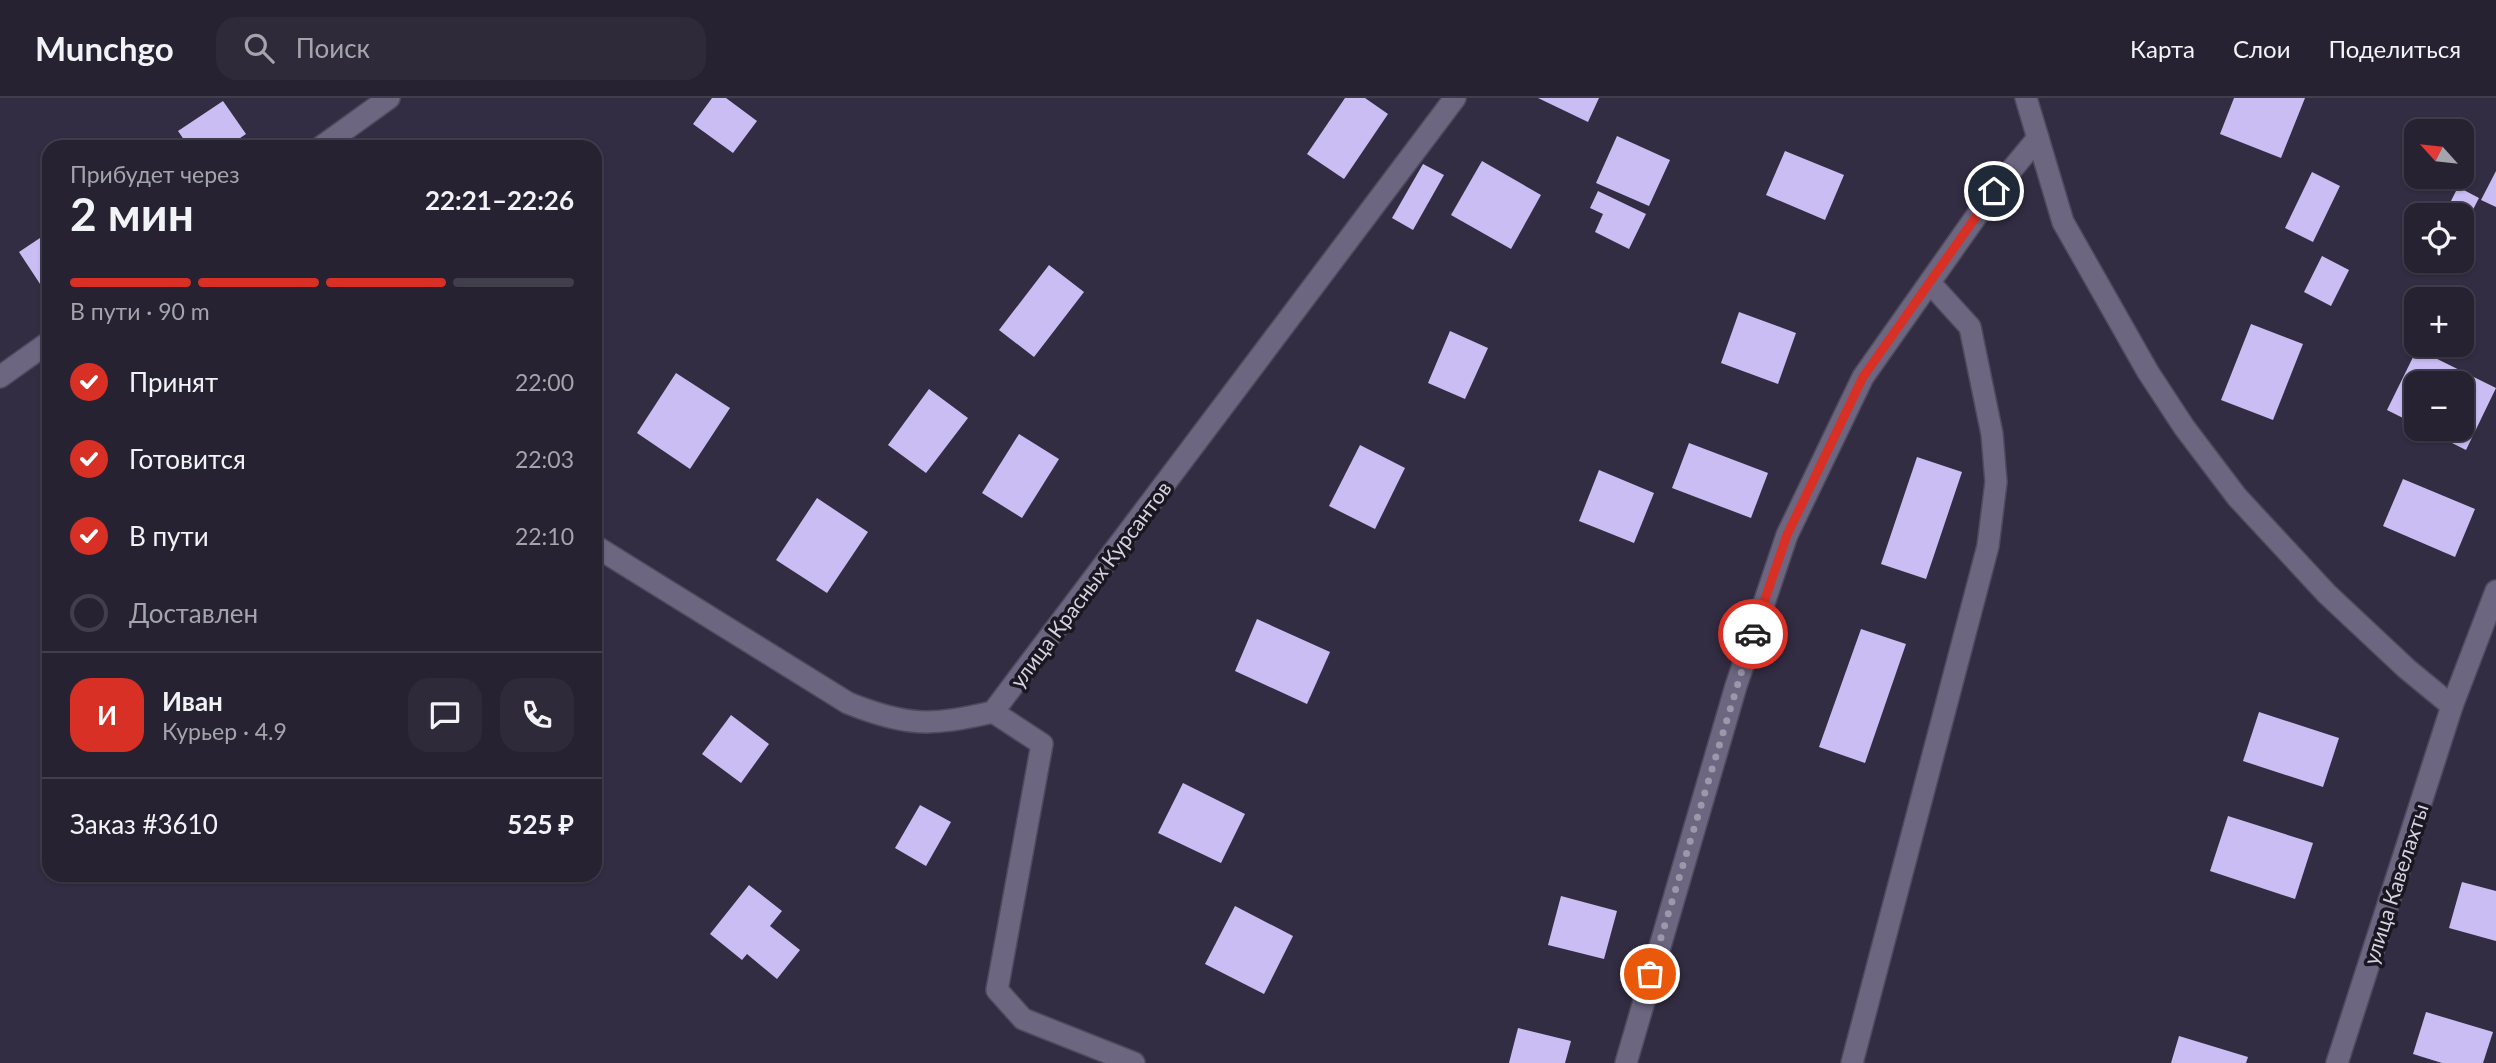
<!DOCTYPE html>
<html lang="ru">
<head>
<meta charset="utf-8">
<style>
	body { margin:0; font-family:Lato,sans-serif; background:#2e2a3a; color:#f1f3f6; height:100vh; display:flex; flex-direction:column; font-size:26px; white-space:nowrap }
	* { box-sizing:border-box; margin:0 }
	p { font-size:23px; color:#a4a4ac }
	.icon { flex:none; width:38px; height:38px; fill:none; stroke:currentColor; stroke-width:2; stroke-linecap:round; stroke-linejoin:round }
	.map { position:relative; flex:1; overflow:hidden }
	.drawer { position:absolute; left:42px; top:42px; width:560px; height:742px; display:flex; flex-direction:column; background:#262232; border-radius:21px; box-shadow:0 2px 5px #0004,0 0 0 2px #423f4d }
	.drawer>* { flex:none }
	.needle { width:46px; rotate:297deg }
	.tools { position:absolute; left:2404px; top:21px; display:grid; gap:14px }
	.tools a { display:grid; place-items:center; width:70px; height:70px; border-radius:14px; background:#262232; box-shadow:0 2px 5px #0004,0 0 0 2px #423f4d; font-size:35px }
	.pin { position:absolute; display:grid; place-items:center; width:60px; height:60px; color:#fff; margin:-30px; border:4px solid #fff; border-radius:50%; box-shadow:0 2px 7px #0007 }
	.courier { position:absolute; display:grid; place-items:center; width:70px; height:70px; margin:-35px; border:5px solid #d93025; border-radius:50%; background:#fff; color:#222; box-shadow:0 2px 9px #0007 }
	.headline em { font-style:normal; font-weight:700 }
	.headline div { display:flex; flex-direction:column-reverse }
	.headline { display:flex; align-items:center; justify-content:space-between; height:119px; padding:0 28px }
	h1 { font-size:46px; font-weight:700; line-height:52px }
	.bar { display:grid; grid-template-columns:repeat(4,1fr); gap:10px 7px; align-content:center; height:84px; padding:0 28px }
	.bar i { height:9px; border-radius:5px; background:#423f4d }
	.bar .on { background:#d93025 }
	.bar p { grid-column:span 4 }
	.line { display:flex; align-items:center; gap:18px; padding:0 28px; border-top:2px solid #423f4d }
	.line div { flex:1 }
	.round { display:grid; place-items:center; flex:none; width:74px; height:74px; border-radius:21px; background:#2e2a3a }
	ol { padding:0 28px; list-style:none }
	li { display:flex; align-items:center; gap:21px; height:77px }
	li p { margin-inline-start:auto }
	li .icon { padding:7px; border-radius:50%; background:#d93025; color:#fff; stroke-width:4 }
	li:last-child { color:#a4a4ac }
	li i { width:38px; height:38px; border:4px solid #423f4d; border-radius:50% }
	header { display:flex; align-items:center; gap:42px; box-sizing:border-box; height:98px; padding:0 35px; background:#262232; border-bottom:2px solid #423f4d }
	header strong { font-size:33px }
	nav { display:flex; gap:38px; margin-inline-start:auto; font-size:24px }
	.search { width:490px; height:63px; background:#2e2a3a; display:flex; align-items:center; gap:18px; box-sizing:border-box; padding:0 24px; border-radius:21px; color:#a4a4ac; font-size:26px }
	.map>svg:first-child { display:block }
	.building { fill:#cabdf4 }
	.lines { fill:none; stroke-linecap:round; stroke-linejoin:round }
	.service-casing { stroke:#4f4a5d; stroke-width:24 }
	.minor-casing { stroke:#4f4a5d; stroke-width:24 }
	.tertiary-casing { stroke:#4f4a5d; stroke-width:24 }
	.service { stroke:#6c6680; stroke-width:21 }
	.minor { stroke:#6c6680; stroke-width:21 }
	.tertiary { stroke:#6c6680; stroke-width:21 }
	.done { stroke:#9c98aa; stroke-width:7; stroke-dasharray:0 12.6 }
	.route { stroke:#d93025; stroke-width:9 }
	.labels { text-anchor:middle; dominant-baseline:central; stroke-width:7; stroke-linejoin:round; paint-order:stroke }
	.street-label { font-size:21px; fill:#d5d2e1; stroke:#1a1721 }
</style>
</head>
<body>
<header>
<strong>Munchgo</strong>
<div class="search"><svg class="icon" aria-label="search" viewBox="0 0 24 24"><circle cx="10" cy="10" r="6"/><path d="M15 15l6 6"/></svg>Поиск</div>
<nav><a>Карта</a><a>Слои</a><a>Поделиться</a></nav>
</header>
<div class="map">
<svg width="2496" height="965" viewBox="0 0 2496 965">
	<rect width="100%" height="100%" fill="#332d43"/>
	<g class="building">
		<polygon points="712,0 726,0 757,23 733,55 693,26"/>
		<polygon points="1345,0 1365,0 1388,16 1344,81 1307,56"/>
		<polygon points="1538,0 1599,0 1588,24"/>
		<polygon points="2234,0 2305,0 2281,60 2220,36"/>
		<polygon points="223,3 246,36 227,49 189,49 178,33"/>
		<polygon points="1617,38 1670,62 1649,108 1596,85"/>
		<polygon points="1785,53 1844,77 1825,122 1766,97"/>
		<polygon points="1482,63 1541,97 1511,151 1451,117"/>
		<polygon points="1423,66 1444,77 1413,132 1392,120"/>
		<polygon points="2496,73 2496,109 2481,102"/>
		<polygon points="2312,74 2340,88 2313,144 2285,130"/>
		<polygon points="2458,89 2479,100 2462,133 2462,117 2444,117"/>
		<polygon points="1598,93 1646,116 1629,151 1595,134 1603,116 1590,110"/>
		<polygon points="49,134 49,192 46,195 19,154"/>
		<polygon points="2322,158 2349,172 2331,208 2304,194"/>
		<polygon points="1049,167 1084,194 1034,259 999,232"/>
		<polygon points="1739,214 1796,235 1778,286 1721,265"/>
		<polygon points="2251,226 2303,246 2273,322 2221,302"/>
		<polygon points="1450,233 1488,250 1465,301 1428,285"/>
		<polygon points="2417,251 2496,290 2466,352 2424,331 2462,331 2462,285 2417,285 2417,327 2387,312"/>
		<polygon points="676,275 730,310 690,371 637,335"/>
		<polygon points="929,291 968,320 926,375 888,347"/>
		<polygon points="1019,336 1059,361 1022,420 982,395"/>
		<polygon points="1689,345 1768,375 1751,420 1672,390"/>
		<polygon points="1360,347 1405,370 1375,431 1329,408"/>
		<polygon points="1917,359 1962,374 1926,481 1881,466"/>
		<polygon points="1599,372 1654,395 1634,445 1579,423"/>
		<polygon points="2403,381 2475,411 2455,459 2383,428"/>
		<polygon points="817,400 868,434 827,495 776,462"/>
		<polygon points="1257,521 1330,554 1307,606 1235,573"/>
		<polygon points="1861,531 1906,546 1865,665 1819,649"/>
		<polygon points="2259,614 2339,640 2323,689 2243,663"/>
		<polygon points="731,617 769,646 741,685 702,656"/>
		<polygon points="1183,685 1245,716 1221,765 1158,735"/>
		<polygon points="920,707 951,724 926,768 895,750"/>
		<polygon points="2228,718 2313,745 2295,801 2210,773"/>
		<polygon points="2462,784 2496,793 2496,843 2449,830"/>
		<polygon points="749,787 782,813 770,828 800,852 777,881 747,856 742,862 710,836"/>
		<polygon points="1561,798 1617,813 1604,861 1548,847"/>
		<polygon points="1235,808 1293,838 1264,896 1205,866"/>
		<polygon points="2426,914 2493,934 2483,965 2442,965 2413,956"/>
		<polygon points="1518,930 1571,943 1565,965 1509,965"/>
		<polygon points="2179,938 2248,959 2246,965 2171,965"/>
	</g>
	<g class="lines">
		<g class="service-casing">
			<polyline id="service" points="1852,965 1988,448 1996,384 1992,336 1970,229 1930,185"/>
		</g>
		<g class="minor-casing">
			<g id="minor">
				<polyline points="321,49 389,0"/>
				<polyline points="0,279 49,244"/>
				<path d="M595,448L848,605C908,629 931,628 993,614L1455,0"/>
				<polyline points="2452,608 2496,493"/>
				<polyline points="993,614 1042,646 997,892 1023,921 1134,965"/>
				<polyline points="1626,965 1736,588 1787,437 1863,279 1994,93 2038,40"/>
			</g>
		</g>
		<g class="tertiary-casing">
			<polyline id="tertiary" points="2026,0 2063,124 2148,274 2184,329 2237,399 2327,496 2407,571 2452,608 2337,965"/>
		</g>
		<use href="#service" class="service"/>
		<use href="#minor" class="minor"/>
		<use href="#tertiary" class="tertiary"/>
	</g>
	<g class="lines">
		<polyline class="done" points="1650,876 1753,536"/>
		<polyline class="route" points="1753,536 1787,437 1863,279 1994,93"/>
	</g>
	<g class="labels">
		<g class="street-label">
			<text transform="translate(1090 486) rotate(-53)">улица Красных Курсантов</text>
			<text transform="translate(2395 786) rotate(-72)">улица Кавелахты</text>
		</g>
	</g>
</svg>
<div class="tools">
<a><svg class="needle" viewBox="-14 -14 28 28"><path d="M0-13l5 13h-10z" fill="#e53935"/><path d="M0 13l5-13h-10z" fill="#a4a4ac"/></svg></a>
<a><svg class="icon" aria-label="locate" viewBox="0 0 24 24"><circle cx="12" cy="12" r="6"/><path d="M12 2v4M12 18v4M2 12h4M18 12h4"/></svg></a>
<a>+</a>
<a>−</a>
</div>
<div class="pin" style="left:1650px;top:876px;background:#ea580c"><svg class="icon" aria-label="bag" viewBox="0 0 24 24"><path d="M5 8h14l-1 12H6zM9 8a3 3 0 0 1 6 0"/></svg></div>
<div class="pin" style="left:1994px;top:93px;background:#1f2937"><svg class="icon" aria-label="home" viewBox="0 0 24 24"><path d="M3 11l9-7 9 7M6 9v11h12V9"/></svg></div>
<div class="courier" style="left:1753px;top:536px"><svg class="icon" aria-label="car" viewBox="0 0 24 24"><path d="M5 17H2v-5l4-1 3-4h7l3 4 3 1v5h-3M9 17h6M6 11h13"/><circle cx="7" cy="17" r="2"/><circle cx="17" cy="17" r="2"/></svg></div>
<section class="drawer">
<div class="headline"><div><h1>2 мин</h1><p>Прибудет через</p></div><em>22:21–22:26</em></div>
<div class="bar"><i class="on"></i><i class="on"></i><i class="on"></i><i></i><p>В пути · 90 m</p></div>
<ol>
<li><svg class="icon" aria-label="check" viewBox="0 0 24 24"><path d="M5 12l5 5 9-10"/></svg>Принят<p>22:00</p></li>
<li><svg class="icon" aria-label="check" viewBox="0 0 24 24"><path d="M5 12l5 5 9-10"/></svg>Готовится<p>22:03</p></li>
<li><svg class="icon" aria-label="check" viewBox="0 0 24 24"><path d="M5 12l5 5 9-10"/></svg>В пути<p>22:10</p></li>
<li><i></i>Доставлен</li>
</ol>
<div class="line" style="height:126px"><b class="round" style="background:#d93025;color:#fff">И</b><div><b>Иван</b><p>Курьер · 4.9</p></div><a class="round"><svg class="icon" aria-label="chat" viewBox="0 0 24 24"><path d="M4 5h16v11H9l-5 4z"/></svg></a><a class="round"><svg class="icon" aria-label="phone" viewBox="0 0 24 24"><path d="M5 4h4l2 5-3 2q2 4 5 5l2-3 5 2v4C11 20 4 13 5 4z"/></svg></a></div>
<div class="line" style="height:91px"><div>Заказ #3610</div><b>525 ₽</b></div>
</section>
</div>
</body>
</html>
